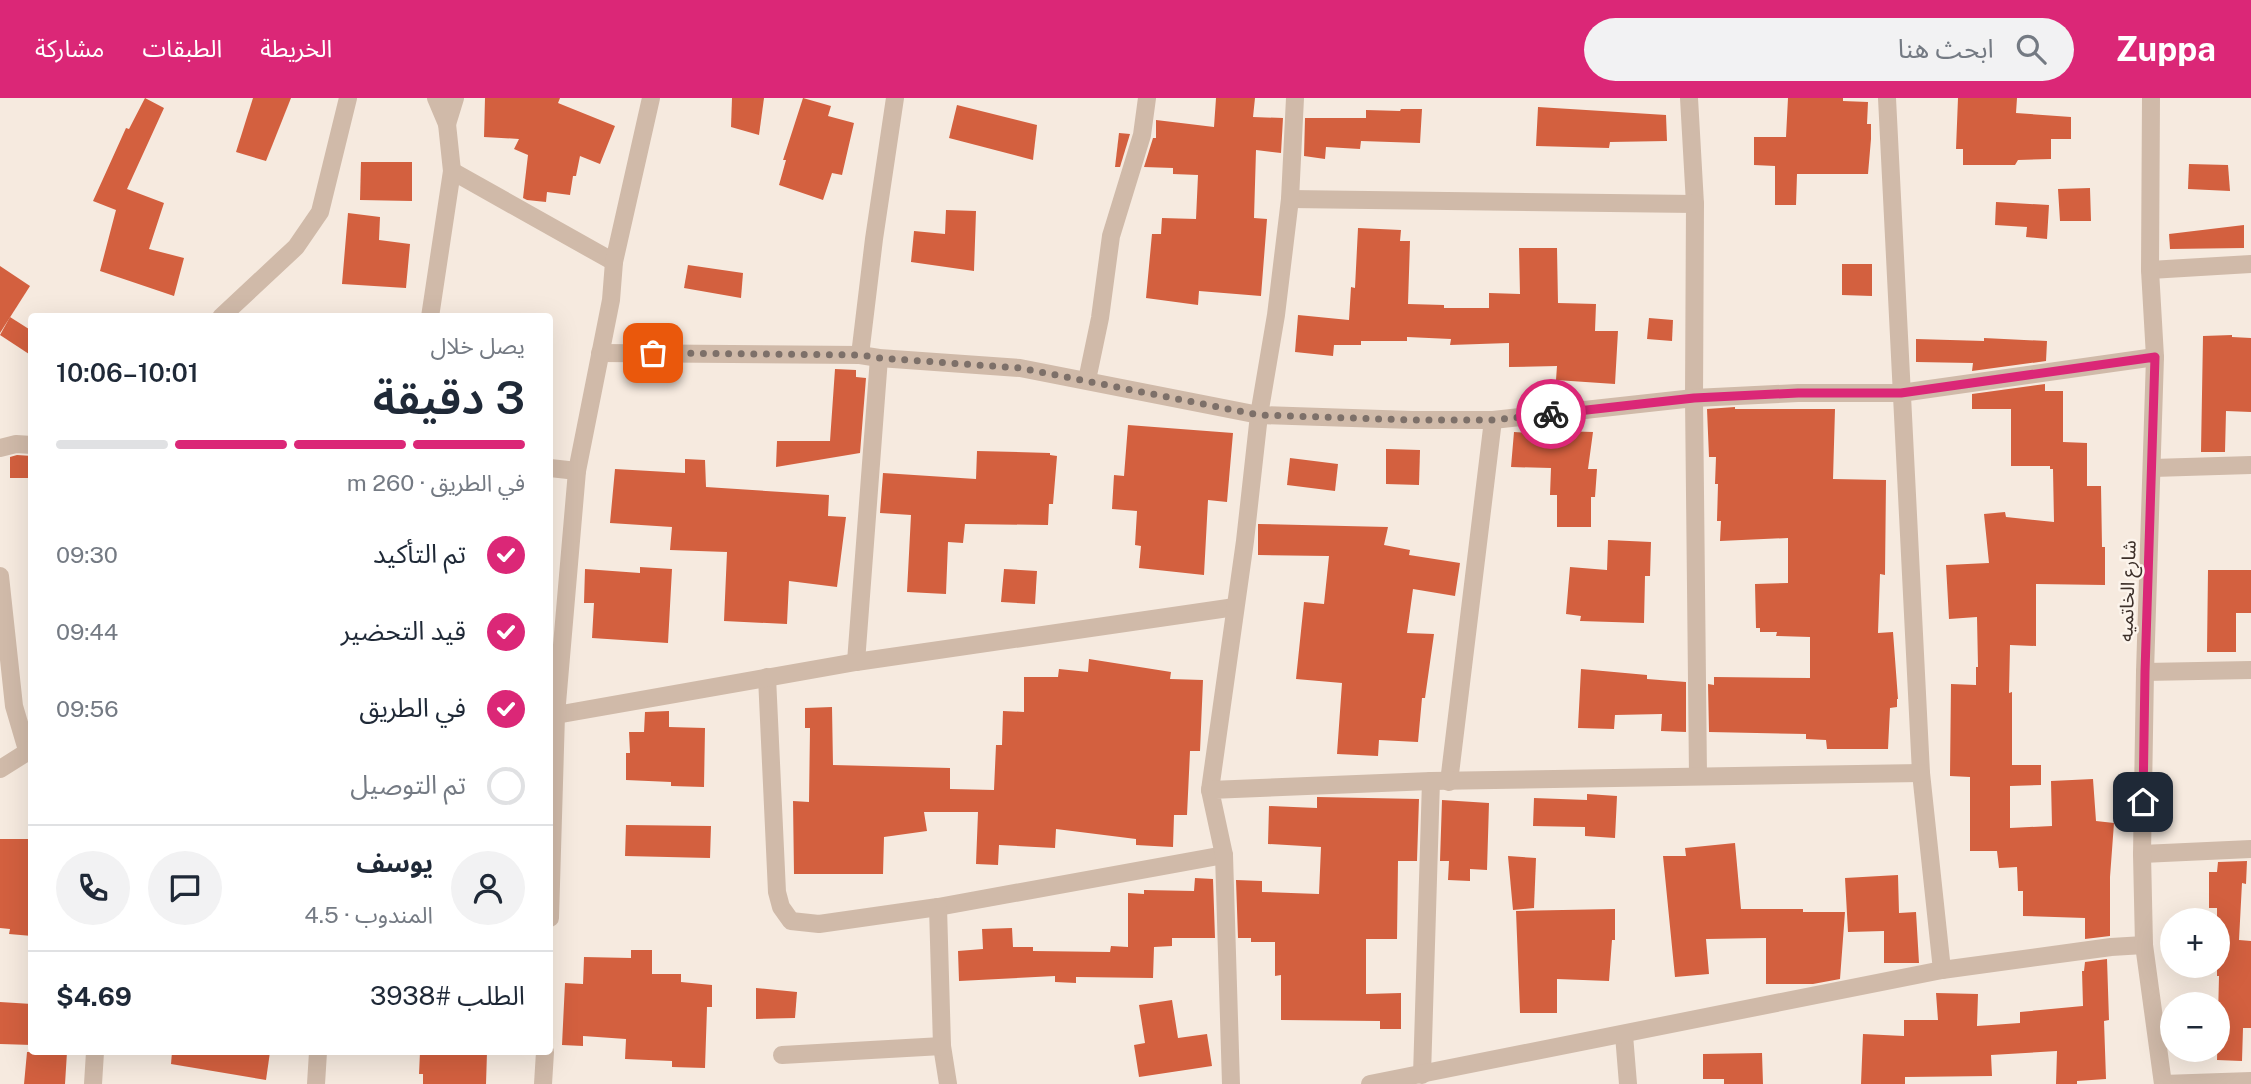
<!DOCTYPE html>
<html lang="ar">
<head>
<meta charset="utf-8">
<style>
	body { margin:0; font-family:"Public Sans","Noto Sans Arabic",sans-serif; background:#f2f2f3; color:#1f2937; direction:rtl; height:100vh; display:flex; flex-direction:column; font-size:26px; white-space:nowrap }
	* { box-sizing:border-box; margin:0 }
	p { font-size:23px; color:#747a83 }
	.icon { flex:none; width:38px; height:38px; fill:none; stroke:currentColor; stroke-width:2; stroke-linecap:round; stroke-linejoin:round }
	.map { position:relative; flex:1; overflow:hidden; direction:ltr }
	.sheet { position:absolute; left:28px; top:215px; width:525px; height:742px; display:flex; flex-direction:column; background:#fff; border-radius:7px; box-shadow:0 7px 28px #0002; direction:rtl }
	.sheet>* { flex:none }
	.fabs { position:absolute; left:2160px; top:810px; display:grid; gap:14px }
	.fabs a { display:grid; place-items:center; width:70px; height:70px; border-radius:50%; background:#fff; box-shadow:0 7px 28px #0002; font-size:35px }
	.pin { position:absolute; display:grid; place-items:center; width:60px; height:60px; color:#fff; margin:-30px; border-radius:14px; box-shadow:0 4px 10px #0006 }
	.courier { position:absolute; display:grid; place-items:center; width:70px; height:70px; margin:-35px; border:5px solid #db2777; border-radius:50%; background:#fff; color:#222; box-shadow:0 2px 9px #0007 }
	.head em { font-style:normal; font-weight:600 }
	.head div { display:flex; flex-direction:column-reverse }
	.head { display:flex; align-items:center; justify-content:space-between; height:119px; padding:0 28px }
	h1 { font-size:46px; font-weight:600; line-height:52px }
	.bar { display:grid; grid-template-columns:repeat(4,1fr); gap:10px 7px; align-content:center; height:84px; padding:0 28px }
	.bar i { height:9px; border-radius:5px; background:#e0e1e3 }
	.bar .active { background:#db2777 }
	.bar p { grid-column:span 4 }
	.line { display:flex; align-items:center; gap:18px; padding:0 28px; border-top:2px solid #e0e1e3 }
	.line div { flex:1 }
	.round { display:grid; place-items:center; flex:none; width:74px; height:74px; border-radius:37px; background:#f2f2f3 }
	ol { padding:0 28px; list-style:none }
	li { display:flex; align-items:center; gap:21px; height:77px }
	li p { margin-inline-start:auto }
	li .icon { padding:7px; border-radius:50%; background:#db2777; color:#fff; stroke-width:4 }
	li:last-child { color:#747a83 }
	li i { width:38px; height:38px; border:4px solid #e0e1e3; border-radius:50% }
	header { display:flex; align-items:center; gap:42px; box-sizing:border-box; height:98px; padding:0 35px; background:#db2777; color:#fff }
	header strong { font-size:33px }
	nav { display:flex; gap:38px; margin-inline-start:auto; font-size:24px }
	.search { width:490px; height:63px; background:#f2f2f3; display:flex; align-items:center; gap:18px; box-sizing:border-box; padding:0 24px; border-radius:38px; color:#747a83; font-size:26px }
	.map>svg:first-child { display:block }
	.building { fill:#d3603f }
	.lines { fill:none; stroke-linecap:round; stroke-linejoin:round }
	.minor { stroke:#d0baa9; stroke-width:18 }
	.tertiary { stroke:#d0baa9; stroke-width:18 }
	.done { stroke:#7d7069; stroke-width:7; stroke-dasharray:0 12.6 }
	.route { stroke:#db2777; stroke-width:9 }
	.labels { text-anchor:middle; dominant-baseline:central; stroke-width:5; stroke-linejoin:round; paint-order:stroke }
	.street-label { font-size:19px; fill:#3c2f29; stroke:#fcf4ec }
</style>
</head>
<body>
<header>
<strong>Zuppa</strong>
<div class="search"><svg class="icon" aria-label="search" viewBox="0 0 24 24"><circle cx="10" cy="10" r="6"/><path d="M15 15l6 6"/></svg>ابحث هنا</div>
<nav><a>الخريطة</a><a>الطبقات</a><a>مشاركة</a></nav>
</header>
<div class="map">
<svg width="2251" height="986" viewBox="0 0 2251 986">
	<rect width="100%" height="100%" fill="#f6eadf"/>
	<g class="building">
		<polygon points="145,0 164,10 127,91 164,105 149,151 184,160 174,198 100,173 116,112 93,103 126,30 129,31"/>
		<polygon points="253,0 291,0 266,63 236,54"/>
		<polygon points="485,0 560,0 558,5 615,28 600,66 580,58 576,78 573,78 570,97 547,94 546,104 527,102 523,100 528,57 514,51 519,41 484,39"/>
		<polygon points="732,0 764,0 759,37 731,29"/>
		<polygon points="803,0 831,8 828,18 854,25 842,77 832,75 823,102 779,87 786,62 783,62"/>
		<polygon points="1216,0 1255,0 1253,19 1283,20 1281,55 1256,52 1254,120 1267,121 1261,198 1199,193 1198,207 1146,200 1152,136 1161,136 1162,120 1196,121 1198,77 1173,76 1173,70 1144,69 1153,40 1156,40 1156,22 1214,29"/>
		<polygon points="1788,0 1843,0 1843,3 1868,4 1867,26 1871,26 1871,41 1868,76 1797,76 1796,107 1775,107 1775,68 1754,67 1754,39 1786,39"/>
		<polygon points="1958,0 2017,0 2016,15 2071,19 2071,41 2051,41 2051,61 2018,62 2015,67 1963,67 1963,51 1956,51"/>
		<polygon points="957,7 1037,27 1033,62 949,40"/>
		<polygon points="1538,9 1666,17 1667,43 1610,44 1609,50 1536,48"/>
		<polygon points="1401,11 1422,11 1420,45 1361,43 1360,51 1326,49 1325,61 1304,58 1305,20 1366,20 1366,12 1400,13"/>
		<polygon points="1119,35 1130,36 1120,69 1115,69"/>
		<polygon points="361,64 412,64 412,103 360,102"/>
		<polygon points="2189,66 2228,67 2230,93 2188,91"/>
		<polygon points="2090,90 2091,123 2060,123 2058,91"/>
		<polygon points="1996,104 2049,107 2047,141 2026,139 2027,129 1995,127"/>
		<polygon points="946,112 976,113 974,173 911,164 914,133 945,136"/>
		<polygon points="348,115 380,119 379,142 410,146 406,190 342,186"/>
		<polygon points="2244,127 2244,150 2170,151 2169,136"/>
		<polygon points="1358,130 1401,132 1400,143 1410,143 1408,206 1444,207 1444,210 1489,210 1489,195 1520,196 1519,150 1557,150 1558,205 1596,206 1595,233 1618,233 1615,286 1556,282 1557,268 1509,269 1509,245 1450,247 1451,241 1407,239 1407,243 1361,243 1361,247 1334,247 1333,258 1295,254 1298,217 1349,222 1351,189 1355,190"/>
		<polygon points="1842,166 1872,166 1872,198 1842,197"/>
		<polygon points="688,167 743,175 741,200 684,190"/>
		<polygon points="0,168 30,188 0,235"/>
		<polygon points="10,219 32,233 32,258 0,237"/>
		<polygon points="1649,220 1673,222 1672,243 1647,241"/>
		<polygon points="2232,237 2232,239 2251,240 2251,314 2226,313 2225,354 2201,354 2203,238"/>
		<polygon points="1984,240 2047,243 2046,263 1972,273 1973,265 1916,264 1916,241 1984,243"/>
		<polygon points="835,271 856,272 856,279 866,280 860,355 776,369 777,343 830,343"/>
		<polygon points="2045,286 2045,293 2063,293 2063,344 2087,345 2087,388 2101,388 2102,449 2105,449 2105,487 2036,486 2036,548 2010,547 2009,595 2012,594 2012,667 2041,667 2041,687 2010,688 2010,730 2052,728 2051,683 2093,681 2096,723 2114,725 2110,779 2110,838 2085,841 2085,820 2023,818 2023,793 2018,793 2017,769 1999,770 1997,753 1970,753 1970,679 1950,678 1951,586 1976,587 1976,569 1978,569 1977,519 1949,521 1946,467 1989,465 1984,416 2005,414 2006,419 2054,424 2053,371 2050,371 2050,368 2011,368 2011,311 1972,311 1972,296"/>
		<polygon points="1735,309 1735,311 1835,311 1833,381 1886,382 1885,477 1880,476 1878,535 1893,534 1898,601 1897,601 1897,609 1890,610 1888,651 1827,651 1826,642 1806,641 1806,636 1709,634 1708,586 1714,587 1714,579 1810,580 1810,539 1776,538 1777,534 1760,534 1760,530 1756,530 1755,486 1788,485 1788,440 1720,443 1721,423 1717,423 1718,386 1715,386 1716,359 1709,359 1707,311"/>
		<polygon points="1128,327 1233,335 1227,404 1208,402 1204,477 1139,470 1141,448 1135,447 1137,413 1112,411 1114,377 1124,378"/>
		<polygon points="1560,333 1593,334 1588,371 1597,371 1595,399 1591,399 1591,429 1557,429 1557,397 1550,397 1551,370 1511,369 1514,334 1560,337"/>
		<polygon points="1386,351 1420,352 1419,387 1386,386"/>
		<polygon points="977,353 1050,355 1050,357 1057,358 1053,406 1049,406 1048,427 965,426 963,445 948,444 946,496 907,494 911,417 880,415 883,375 976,381"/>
		<polygon points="17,357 32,358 32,380 10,380 10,359"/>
		<polygon points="1290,360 1338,366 1335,393 1287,387"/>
		<polygon points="685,361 705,362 706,389 829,397 828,418 846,419 837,489 789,483 787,526 724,523 727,454 670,452 672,429 610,425 615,371 685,375"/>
		<polygon points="1258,426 1388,429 1384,447 1410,452 1409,457 1460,465 1455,498 1413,491 1407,535 1434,536 1425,600 1422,600 1418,644 1379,642 1378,658 1337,656 1342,585 1296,581 1304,504 1324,506 1329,458 1258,457"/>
		<polygon points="1608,442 1651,444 1650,478 1645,478 1644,525 1580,523 1581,518 1566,516 1570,469 1607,472"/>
		<polygon points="640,469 672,471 668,545 592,540 594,505 584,505 585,471 640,475"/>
		<polygon points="1004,471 1037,473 1035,506 1001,504"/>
		<polygon points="2208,472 2251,472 2251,515 2236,515 2236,554 2207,554"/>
		<polygon points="1089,561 1171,574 1170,581 1203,582 1200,653 1190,653 1187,717 1174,717 1173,749 1136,747 1136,741 1056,731 1055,750 999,747 998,767 976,766 978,714 924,714 927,733 884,739 883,776 794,776 793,703 809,704 810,630 805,630 805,610 832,609 833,667 950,670 950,691 994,692 996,647 1002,647 1003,613 1024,614 1024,579 1058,579 1059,571 1088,574"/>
		<polygon points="1581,571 1647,577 1647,581 1686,584 1686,634 1661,633 1662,616 1615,617 1614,631 1578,630"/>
		<polygon points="669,613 669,629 705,630 704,689 671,688 671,684 626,682 626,655 630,655 629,634 644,634 645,614"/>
		<polygon points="1587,696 1617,698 1615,740 1585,738 1585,729 1533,728 1534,700 1587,702"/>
		<polygon points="1317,699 1419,701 1417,763 1398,763 1397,841 1366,841 1366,896 1401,895 1401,931 1380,931 1380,923 1281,922 1281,877 1275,878 1275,844 1251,844 1251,840 1238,840 1236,782 1262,783 1262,794 1319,796 1321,749 1268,746 1269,708 1317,710"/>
		<polygon points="1442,702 1489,705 1487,772 1470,771 1470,783 1448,782 1449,763 1440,763"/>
		<polygon points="626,727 711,728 710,760 625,758"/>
		<polygon points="0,741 32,741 32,838 9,836 10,831 0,830"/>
		<polygon points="1735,745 1741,811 1803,811 1803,814 1845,814 1840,881 1813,886 1766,886 1766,840 1706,841 1709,876 1675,879 1663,758 1686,758 1685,750"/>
		<polygon points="1508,758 1536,760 1534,810 1513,812"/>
		<polygon points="2247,763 2246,786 2242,785 2239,842 2251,843 2251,930 2243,930 2242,963 2217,962 2219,878 2217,878 2217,810 2209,810 2209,774 2217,774 2218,764"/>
		<polygon points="1898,777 1899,815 1916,814 1919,865 1884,865 1884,833 1848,834 1845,780"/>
		<polygon points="1195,780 1213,781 1215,840 1172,840 1172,848 1154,849 1153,880 1076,879 1076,885 1055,884 1055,878 959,883 958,853 983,851 982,831 1012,830 1013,849 1033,849 1033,853 1110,854 1111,848 1128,849 1128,795 1144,796 1144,792 1194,793"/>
		<polygon points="1615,811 1615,842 1612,842 1609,883 1557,881 1557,915 1520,915 1516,813"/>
		<polygon points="631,852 652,852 652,876 681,876 681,884 712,887 712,909 707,909 705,970 672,969 672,963 625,961 626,941 583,938 583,948 562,947 565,885 583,886 584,859 631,860"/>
		<polygon points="2107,861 2109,922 2104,923 2106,981 2077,983 2077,986 2056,986 2057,953 1991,957 1992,978 1905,979 1905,986 1861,986 1863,936 1904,938 1904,922 1938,922 1936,895 1978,896 1977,928 2020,925 2020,914 2083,908 2082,873 2084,873 2085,864"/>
		<polygon points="756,890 797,894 795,920 756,921"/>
		<polygon points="1172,902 1178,940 1207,936 1212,968 1139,979 1134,947 1145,945 1139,907"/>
		<polygon points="0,904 32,906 32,947 0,946"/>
		<polygon points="27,954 67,954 65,986 24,986"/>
		<polygon points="172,954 270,954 266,982 171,966"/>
		<polygon points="420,954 487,954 486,986 423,986 423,976 419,976"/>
		<polygon points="1762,955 1763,986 1724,986 1724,981 1703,981 1703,956"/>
	</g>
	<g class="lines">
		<g class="minor">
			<polyline points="1689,0 1695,106 1694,300 1698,678"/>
			<polyline points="1887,0 1921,675 1942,872"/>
			<polyline points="447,26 455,0"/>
			<polyline points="452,73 614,164"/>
			<polyline points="1290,101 1695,106"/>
			<polyline points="2150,172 2251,166"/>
			<polyline points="221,219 296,149 320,114 348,0"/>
			<polyline points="430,219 452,73 447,26 436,0"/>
			<polyline points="600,255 860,257 879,260 1020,270 1259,317 1412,322 1493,322 1694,300 1798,295 1901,295 2155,259"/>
			<polyline points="860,257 874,141 895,0"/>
			<polyline points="1087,282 1100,220 1111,138 1142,37 1147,0"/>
			<polyline points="0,350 16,346 32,347"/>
			<polyline points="550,370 577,373"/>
			<polyline points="2153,370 2251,367"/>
			<polyline points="0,478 14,608 27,652"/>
			<polyline points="856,564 879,260"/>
			<polyline points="2145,574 2251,572"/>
			<polyline points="767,579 777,794 781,809 791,823 819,826 938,809 1224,757"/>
			<polyline points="556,617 856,564 1235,509"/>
			<polyline points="0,671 32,651"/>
			<polyline points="1449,684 1493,322"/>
			<polyline points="1210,692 1245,443 1259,317 1276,217 1290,101 1295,0"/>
			<polyline points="2142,756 2251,751"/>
			<polyline points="938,809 942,948 948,986"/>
			<polyline points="550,820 556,617 577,373 611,202 614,164 651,0"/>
			<polyline points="1624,937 1628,986"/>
			<polyline points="782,957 942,948"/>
			<polyline points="1422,977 1431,683"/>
			<polyline points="93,986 95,954"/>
			<polyline points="316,986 318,954"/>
			<polyline points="543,986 545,954"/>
			<polyline points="1231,986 1224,757 1210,692 1431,683 1921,675"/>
			<polyline points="1370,986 1942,872 2111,849 2144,847"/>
			<polyline points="2163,986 2251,983"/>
		</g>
		<polyline class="tertiary" points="2151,0 2150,172 2155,259 2145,574 2142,756 2144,847 2163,986"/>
	</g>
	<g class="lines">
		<polyline class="done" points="653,255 860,257 879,260 1020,270 1259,317 1412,322 1493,322 1551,316"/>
		<polyline class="route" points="1551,316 1694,300 1798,295 1901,295 2155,259 2145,574 2143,704"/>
	</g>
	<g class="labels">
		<g class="street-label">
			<text transform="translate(2127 493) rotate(-88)">شارع الخاتميه</text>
		</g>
	</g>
</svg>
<div class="fabs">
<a>+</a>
<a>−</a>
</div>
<div class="pin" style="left:653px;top:255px;background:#ea580c"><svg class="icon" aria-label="bag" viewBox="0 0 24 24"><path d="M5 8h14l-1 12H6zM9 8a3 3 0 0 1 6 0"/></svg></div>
<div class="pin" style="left:2143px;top:704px;background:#1f2937"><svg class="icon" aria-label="home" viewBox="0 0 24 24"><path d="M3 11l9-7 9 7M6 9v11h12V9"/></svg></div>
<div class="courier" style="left:1551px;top:316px"><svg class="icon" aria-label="bike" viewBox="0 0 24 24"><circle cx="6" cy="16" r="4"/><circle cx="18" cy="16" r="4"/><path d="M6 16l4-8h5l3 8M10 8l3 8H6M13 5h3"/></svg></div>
<section class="sheet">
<div class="head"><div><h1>3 دقيقة</h1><p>يصل خلال</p></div><em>10:01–10:06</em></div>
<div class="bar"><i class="active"></i><i class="active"></i><i class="active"></i><i></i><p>في الطريق · 260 m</p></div>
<ol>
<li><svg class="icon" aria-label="check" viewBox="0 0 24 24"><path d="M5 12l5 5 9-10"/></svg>تم التأكيد<p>09:30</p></li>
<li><svg class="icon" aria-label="check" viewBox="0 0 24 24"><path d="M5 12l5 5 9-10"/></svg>قيد التحضير<p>09:44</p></li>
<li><svg class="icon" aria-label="check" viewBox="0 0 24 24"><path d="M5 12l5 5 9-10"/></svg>في الطريق<p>09:56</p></li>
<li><i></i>تم التوصيل</li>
</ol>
<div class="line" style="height:126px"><a class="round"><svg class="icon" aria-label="person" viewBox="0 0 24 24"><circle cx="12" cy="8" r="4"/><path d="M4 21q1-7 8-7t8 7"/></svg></a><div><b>يوسف</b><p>المندوب · 4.5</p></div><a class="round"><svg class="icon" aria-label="chat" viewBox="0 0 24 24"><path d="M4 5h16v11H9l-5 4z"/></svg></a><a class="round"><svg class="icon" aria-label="phone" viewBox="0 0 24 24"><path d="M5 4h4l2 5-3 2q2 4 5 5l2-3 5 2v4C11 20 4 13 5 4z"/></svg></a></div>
<div class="line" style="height:91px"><div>الطلب #3938</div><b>$4.69</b></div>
</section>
</div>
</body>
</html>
